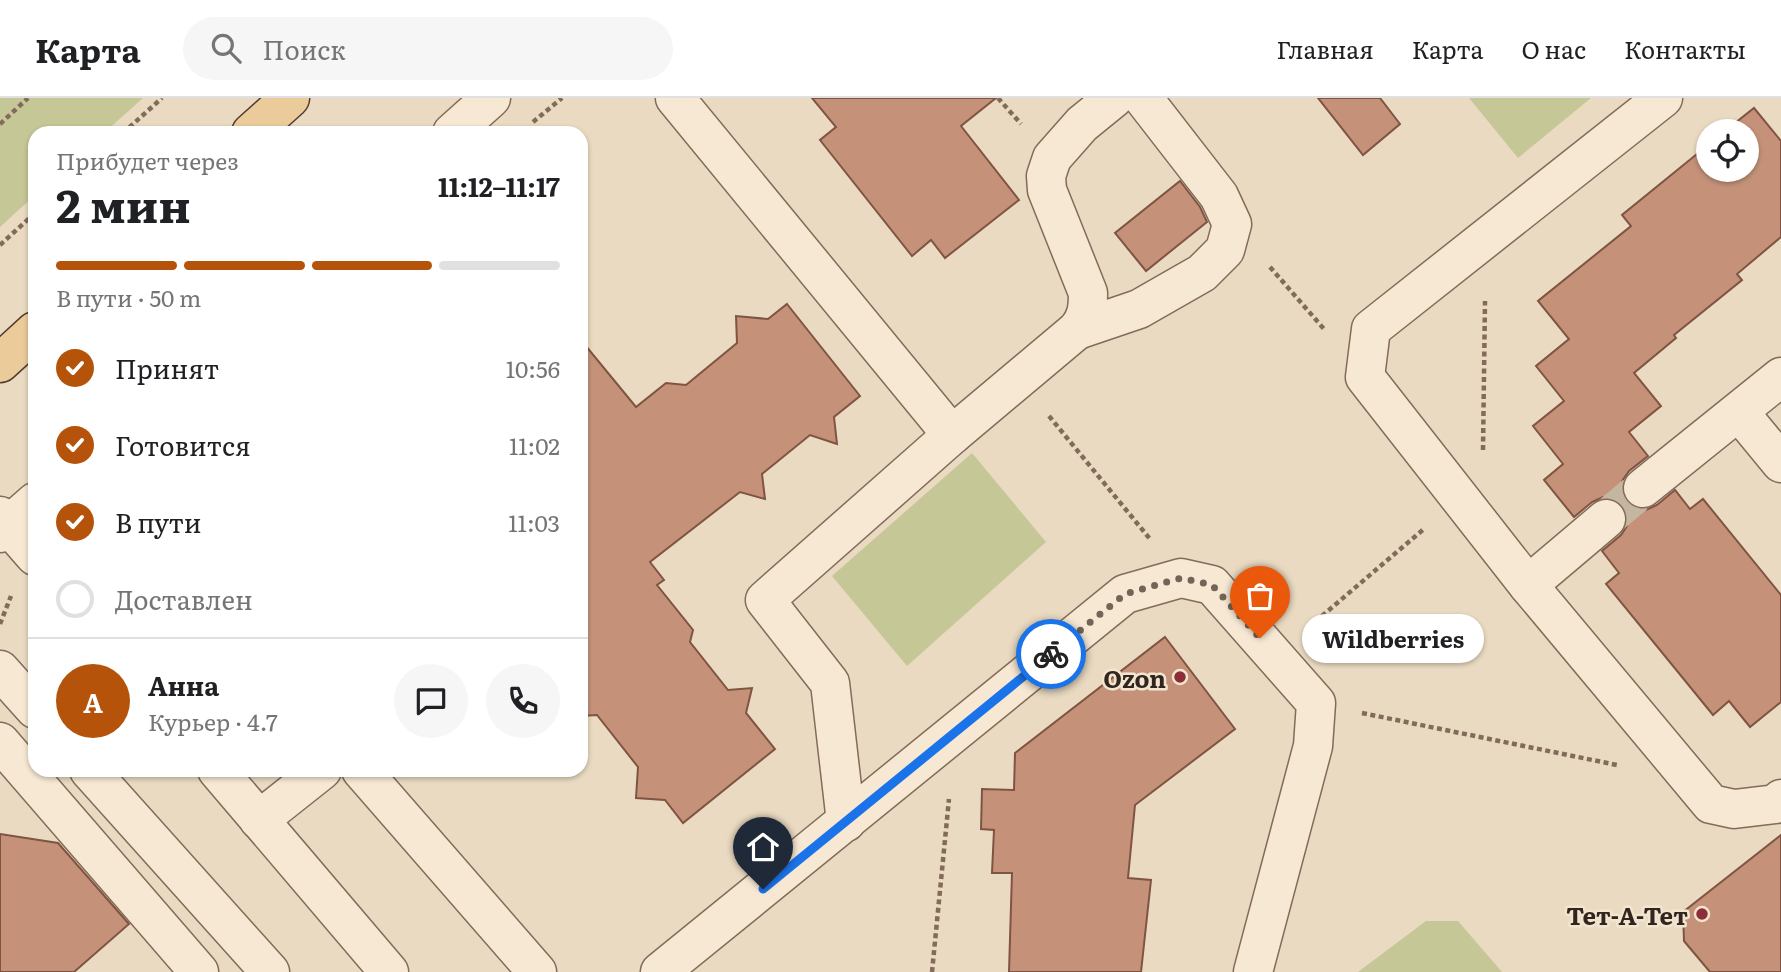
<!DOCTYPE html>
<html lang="ru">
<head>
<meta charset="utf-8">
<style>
	body { margin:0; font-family:Literata,serif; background:#f6f6f6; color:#202124; height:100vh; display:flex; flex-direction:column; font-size:26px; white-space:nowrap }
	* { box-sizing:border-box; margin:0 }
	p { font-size:23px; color:#757577 }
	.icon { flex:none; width:38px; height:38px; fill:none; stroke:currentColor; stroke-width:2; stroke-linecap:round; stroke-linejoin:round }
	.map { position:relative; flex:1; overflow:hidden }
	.details { position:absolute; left:28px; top:28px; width:560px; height:651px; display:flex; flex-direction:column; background:#fff; border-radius:21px; box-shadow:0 2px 5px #0004 }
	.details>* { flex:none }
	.fabs { position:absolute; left:1696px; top:21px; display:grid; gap:14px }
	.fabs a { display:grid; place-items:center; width:63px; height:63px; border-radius:50%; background:#fff; box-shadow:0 2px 5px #0004; font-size:35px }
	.pin { position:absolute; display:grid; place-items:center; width:60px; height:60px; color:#fff; margin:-72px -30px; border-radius:50% 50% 50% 0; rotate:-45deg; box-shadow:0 0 7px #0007 }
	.pin .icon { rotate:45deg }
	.courier { position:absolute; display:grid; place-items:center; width:70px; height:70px; margin:-35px; border:5px solid #1a73e8; border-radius:50%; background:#fff; color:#222; box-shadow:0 2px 9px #0007 }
	.bubble { position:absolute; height:49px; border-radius:24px; background:#fff; box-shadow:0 2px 5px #0004; font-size:23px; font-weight:700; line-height:49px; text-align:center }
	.summary em { font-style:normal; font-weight:700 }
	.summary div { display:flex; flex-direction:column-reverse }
	.summary { display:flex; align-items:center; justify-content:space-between; height:119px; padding:0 28px }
	h1 { font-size:46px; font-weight:700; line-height:52px }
	.bar { display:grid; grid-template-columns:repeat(4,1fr); gap:10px 7px; align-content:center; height:84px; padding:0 28px }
	.bar i { height:9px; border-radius:5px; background:#e0e0e0 }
	.bar .on { background:#b45309 }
	.bar p { grid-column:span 4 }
	.line { display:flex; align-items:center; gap:18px; padding:0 28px; border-top:2px solid #e0e0e0 }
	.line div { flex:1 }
	.round { display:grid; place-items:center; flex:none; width:74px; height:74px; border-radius:37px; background:#f6f6f6 }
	ol { padding:0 28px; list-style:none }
	li { display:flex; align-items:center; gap:21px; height:77px }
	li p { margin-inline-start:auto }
	li .icon { padding:7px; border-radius:50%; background:#b45309; color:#fff; stroke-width:4 }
	li:last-child { color:#757577 }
	li i { width:38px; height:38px; border:4px solid #e0e0e0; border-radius:50% }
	header { display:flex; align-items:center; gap:42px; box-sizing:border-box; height:98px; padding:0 35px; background:#fff; border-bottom:2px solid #e0e0e0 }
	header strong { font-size:33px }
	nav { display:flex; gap:38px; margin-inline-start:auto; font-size:24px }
	.search { width:490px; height:63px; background:#f6f6f6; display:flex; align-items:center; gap:18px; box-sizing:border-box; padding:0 24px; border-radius:38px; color:#757577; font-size:26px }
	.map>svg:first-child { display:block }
	.green { fill:#c6c796 }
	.building { fill:#c59279; stroke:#7f5442; stroke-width:2 }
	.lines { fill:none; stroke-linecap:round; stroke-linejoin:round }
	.minor-tunnel { stroke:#c5b6a0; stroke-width:38; stroke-dasharray:38 19; stroke-linecap:butt }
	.minor-casing { stroke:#826b5a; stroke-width:41 }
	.major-casing { stroke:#503b2e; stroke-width:41 }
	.path { stroke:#826b5a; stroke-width:4.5; stroke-dasharray:5 3.5; stroke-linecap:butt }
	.minor { stroke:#f6e8d3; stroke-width:38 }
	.major { stroke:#ebcb9a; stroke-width:38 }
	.done { stroke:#726456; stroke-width:7; stroke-dasharray:0 12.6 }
	.route { stroke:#1a73e8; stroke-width:9 }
	.poi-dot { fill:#8c2e38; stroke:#f2e5d0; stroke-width:2.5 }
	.labels { text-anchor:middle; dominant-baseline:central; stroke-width:5; stroke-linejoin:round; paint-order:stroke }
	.poi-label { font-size:24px; font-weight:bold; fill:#32251d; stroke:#f2e5d0; text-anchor:end }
</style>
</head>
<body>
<header>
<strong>Карта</strong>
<div class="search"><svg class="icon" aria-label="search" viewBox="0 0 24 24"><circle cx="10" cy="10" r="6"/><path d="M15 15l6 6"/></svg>Поиск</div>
<nav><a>Главная</a><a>Карта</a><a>О нас</a><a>Контакты</a></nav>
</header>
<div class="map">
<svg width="1781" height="874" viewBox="0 0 1781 874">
	<rect width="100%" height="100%" fill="#eadac1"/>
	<g class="green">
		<polygon points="0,0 143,0 104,35 35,35 35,97 0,129"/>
		<polygon points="1469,0 1591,0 1518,60"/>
		<polygon points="972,355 1046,444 907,568 832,478"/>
		<polygon points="1426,823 1458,823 1502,874 1358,874"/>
	</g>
	<g class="building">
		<polygon points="812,0 996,0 961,28 1019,102 945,160 931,142 912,158 820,42 836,29"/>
		<polygon points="1318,0 1380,0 1400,26 1363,57"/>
		<polygon points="1754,10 1781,43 1781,139 1737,176 1742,182 1674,237 1676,240 1634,275 1661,308 1629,334 1648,358 1629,373 1622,383 1621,393 1626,404 1636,411 1646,412 1657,407 1675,392 1690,411 1703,401 1781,497 1781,604 1750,629 1729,603 1713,617 1606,486 1619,475 1602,453 1621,437 1627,428 1627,416 1622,406 1613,400 1603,399 1592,404 1574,419 1544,382 1563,366 1533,328 1564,303 1536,268 1569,241 1538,203 1631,128 1622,117 1708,47 1708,72 1746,72 1746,33 1725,33"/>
		<polygon points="1180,83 1200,109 1207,124 1146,173 1115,135"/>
		<polygon points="787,206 860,298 834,319 837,346 810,337 762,376 765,401 740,394 650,464 664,482 657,487 693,532 690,544 728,592 752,590 746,615 775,651 683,725 665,702 636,700 638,669 597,617 581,618 581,242 636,309 666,285 686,287 737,245 736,218 768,221"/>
		<polygon points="1165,539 1235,631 1135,707 1128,780 1151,782 1141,874 1009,874 1012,775 992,775 994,732 981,731 982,691 1014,692 1015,655"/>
		<polygon points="0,736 58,745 129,826 74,874 0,874"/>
		<polygon points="1781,737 1781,874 1710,874 1684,843 1683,814"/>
	</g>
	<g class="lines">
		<polyline class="minor-tunnel" points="1606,421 1643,390"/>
		<g class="minor-casing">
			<g id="minor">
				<polyline points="675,0 952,337"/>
				<polyline points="452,35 491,0"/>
				<polyline points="1077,232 1139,211 1202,175 1225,152 1232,126 1219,98 1143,0"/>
				<polyline points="1739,314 1781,365"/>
				<polyline points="1643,390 1781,279"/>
				<polyline points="0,418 35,458"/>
				<polyline points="1606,421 1528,487 1365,279 1371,231 1663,0"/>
				<polyline points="0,435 35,404"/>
				<polyline points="1528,487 1711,706 1734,711 1776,706 1781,701"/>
				<polyline points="0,572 35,611"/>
				<polyline points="0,644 199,874"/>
				<polyline points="89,672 270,874"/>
				<polyline points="217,672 389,874"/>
				<polyline points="361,672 537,874"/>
				<polyline points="259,722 322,672"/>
				<path d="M846,724L830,585L765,502L952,337L1077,232C1087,220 1088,210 1088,195L1047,92L1046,78L1052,60L1082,26L1114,0"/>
				<polyline points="660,874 1125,496 1181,480 1212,487 1316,605 1313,648 1253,874"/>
			</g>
		</g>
		<g class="major-casing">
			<g id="major">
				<polyline points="251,35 290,0"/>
				<polyline points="0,265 35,233"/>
			</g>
		</g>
		<g class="path">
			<polyline points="998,0 1021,26"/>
			<polyline points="533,24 562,0"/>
			<polyline points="0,26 28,0"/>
			<polyline points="123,35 162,0"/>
			<polyline points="0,147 35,115"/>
			<polyline points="1270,169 1324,231"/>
			<polyline points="1049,318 1150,441"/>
			<polyline points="1483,352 1485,203"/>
			<polyline points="0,526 11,498"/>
			<polyline points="1309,529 1425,430"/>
			<polyline points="1362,615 1617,667"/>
			<polyline points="932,874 949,701"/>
		</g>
		<use href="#minor" class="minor"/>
		<use href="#major" class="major"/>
	</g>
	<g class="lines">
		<polyline class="done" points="1051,556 1125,496 1181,480 1212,487 1260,540"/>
		<polyline class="route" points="763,791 1051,556"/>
	</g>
	<g class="poi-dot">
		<circle cx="1180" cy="579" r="7"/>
		<circle cx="1702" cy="816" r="7"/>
	</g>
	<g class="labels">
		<g class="poi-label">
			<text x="1166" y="579">Ozon</text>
			<text x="1688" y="816">Тет-А-Тет</text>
		</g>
	</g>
</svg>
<div class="fabs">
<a><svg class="icon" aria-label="locate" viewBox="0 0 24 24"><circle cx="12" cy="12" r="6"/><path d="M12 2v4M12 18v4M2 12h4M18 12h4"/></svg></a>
</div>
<div class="pin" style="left:1260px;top:540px;background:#ea580c"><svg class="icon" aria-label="bag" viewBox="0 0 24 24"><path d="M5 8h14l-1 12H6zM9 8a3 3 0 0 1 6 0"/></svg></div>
<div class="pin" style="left:763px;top:791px;background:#1f2937"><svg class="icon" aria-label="home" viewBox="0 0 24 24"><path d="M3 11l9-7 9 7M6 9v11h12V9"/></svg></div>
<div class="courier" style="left:1051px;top:556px"><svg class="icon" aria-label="bike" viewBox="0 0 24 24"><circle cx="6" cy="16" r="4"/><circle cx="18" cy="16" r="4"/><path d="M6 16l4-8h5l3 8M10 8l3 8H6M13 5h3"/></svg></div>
<div class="bubble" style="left:1302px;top:516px;width:182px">Wildberries</div>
<section class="details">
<div class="summary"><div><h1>2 мин</h1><p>Прибудет через</p></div><em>11:12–11:17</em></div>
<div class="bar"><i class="on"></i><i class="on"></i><i class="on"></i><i></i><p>В пути · 50 m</p></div>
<ol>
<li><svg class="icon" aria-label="check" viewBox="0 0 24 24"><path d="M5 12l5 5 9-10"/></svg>Принят<p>10:56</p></li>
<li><svg class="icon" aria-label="check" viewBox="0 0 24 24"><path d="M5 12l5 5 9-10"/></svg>Готовится<p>11:02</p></li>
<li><svg class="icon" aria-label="check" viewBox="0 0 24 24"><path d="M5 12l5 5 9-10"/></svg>В пути<p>11:03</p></li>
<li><i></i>Доставлен</li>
</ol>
<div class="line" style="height:126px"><b class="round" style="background:#b45309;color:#fff">А</b><div><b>Анна</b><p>Курьер · 4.7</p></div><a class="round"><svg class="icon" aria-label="chat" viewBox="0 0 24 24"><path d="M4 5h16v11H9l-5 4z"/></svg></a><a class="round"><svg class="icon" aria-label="phone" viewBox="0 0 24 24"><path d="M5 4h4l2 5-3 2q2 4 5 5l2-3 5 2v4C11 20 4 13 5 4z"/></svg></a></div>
</section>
</div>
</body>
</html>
